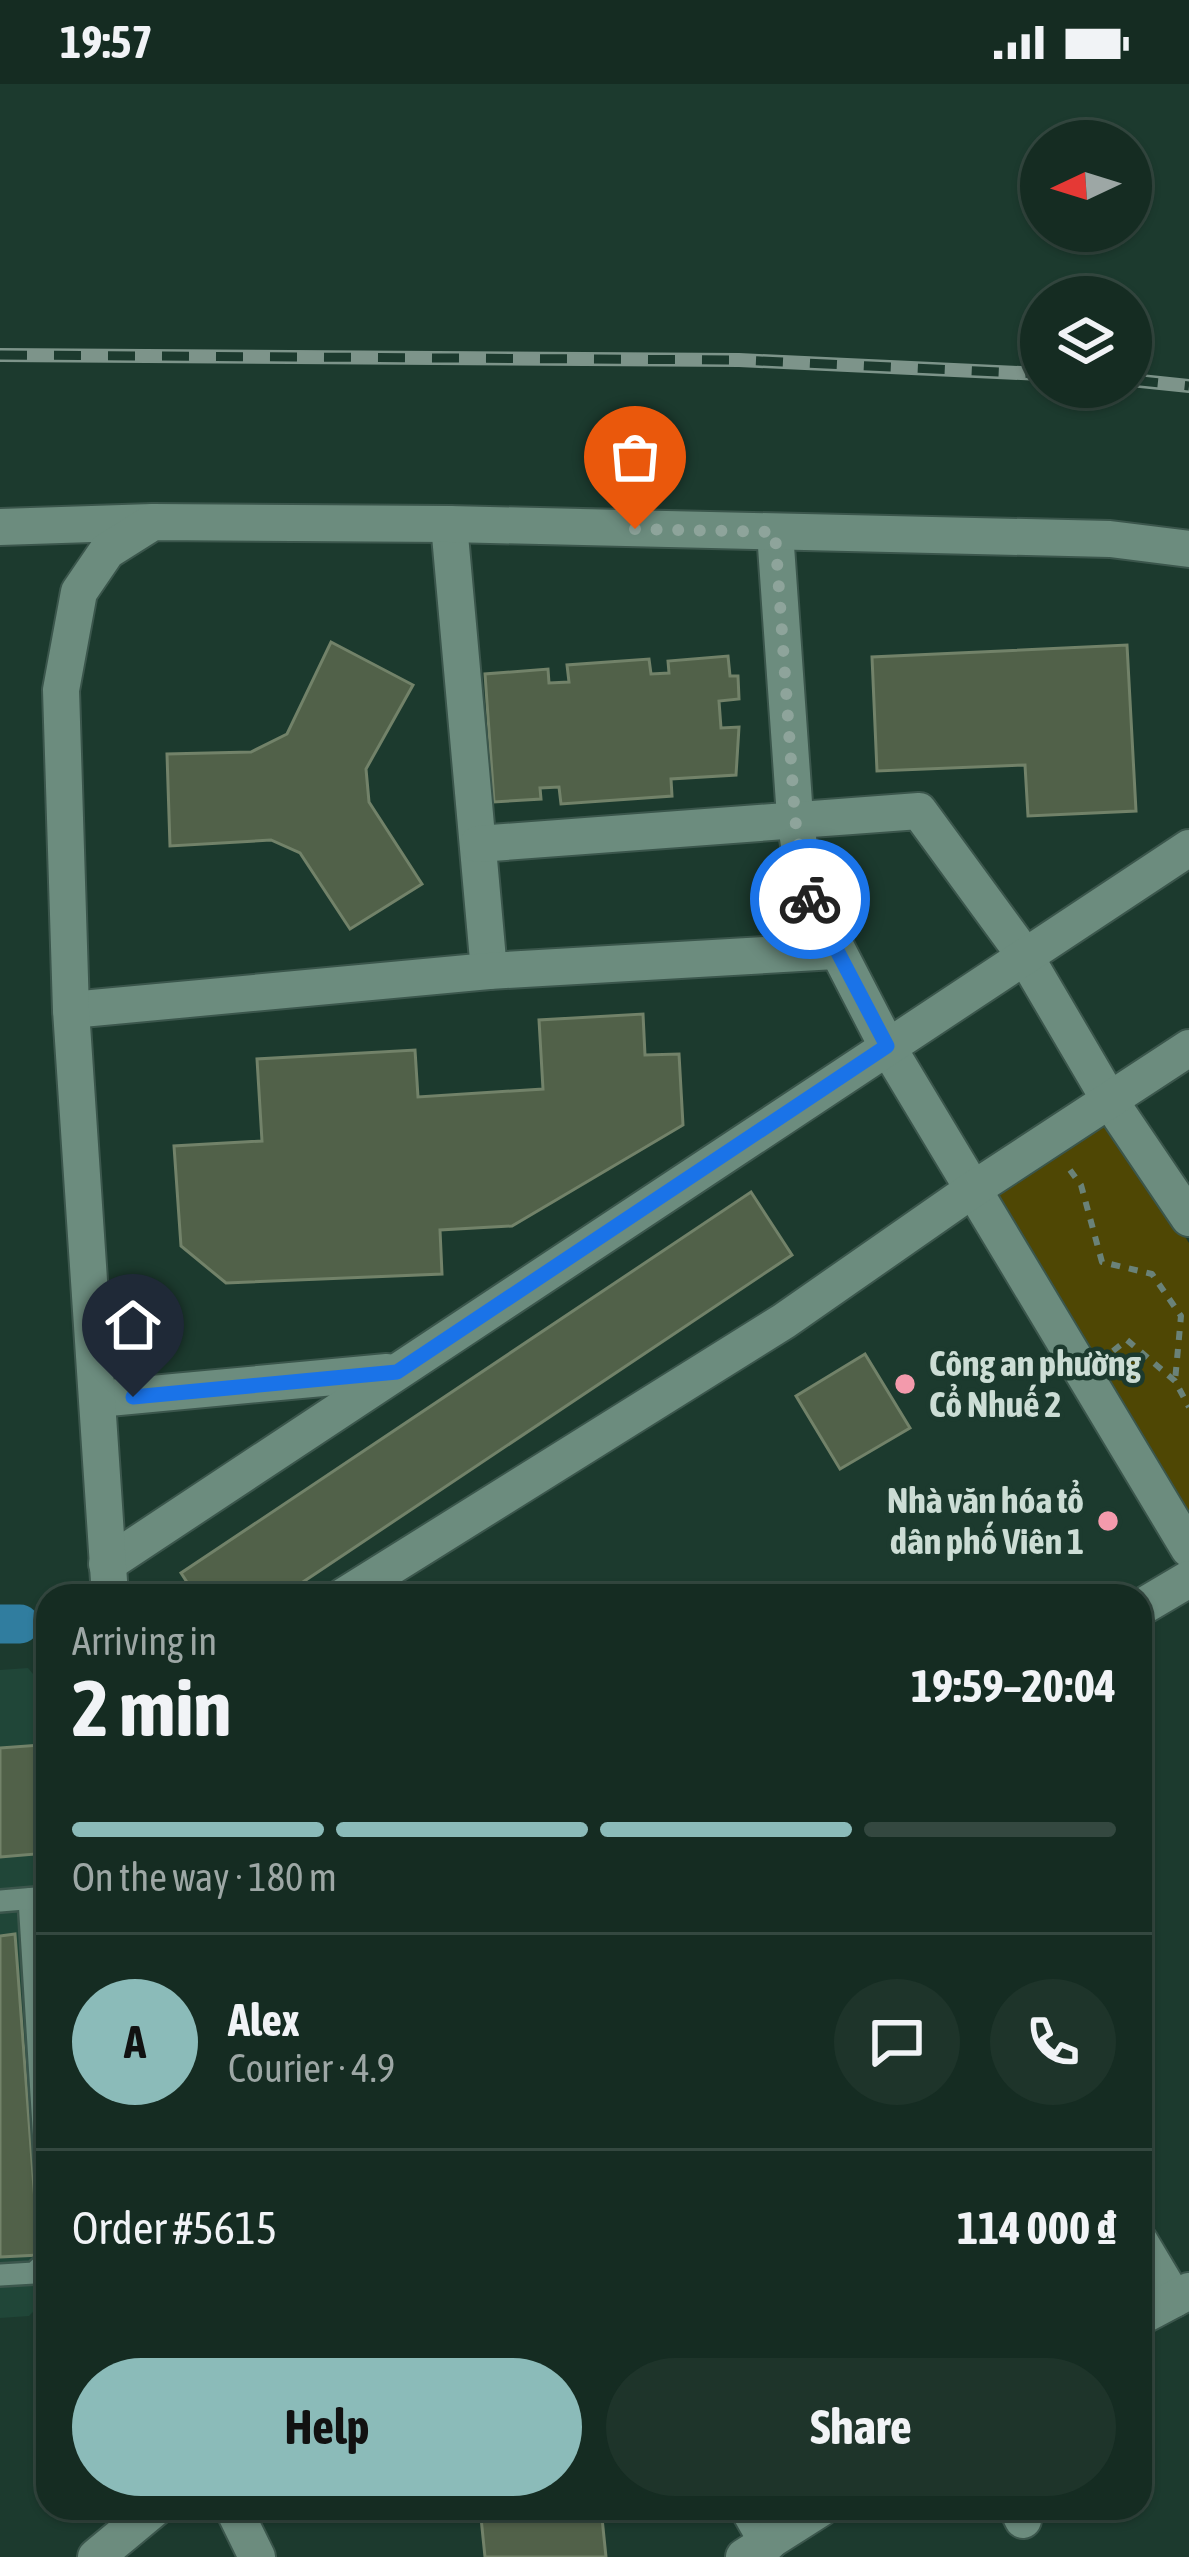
<!DOCTYPE html>
<html lang="en">
<head>
<meta charset="utf-8">
<style>
	body { margin:0; font-family:"Asap Condensed",sans-serif; background:#1e342a; color:#f1f3f6; height:100vh; display:flex; flex-direction:column; font-size:45px; white-space:nowrap }
	* { box-sizing:border-box; margin:0 }
	p { font-size:39px; color:#9da7a5 }
	.icon { flex:none; width:66px; height:66px; fill:none; stroke:currentColor; stroke-width:2; stroke-linecap:round; stroke-linejoin:round }
	.map { position:relative; flex:1; overflow:hidden }
	.drawer { position:absolute; left:36px; top:1500px; width:1116px; height:936px; display:flex; flex-direction:column; background:#152c22; border-radius:36px; box-shadow:0 3px 9px #0004,0 0 0 3px #344840 }
	.drawer>* { flex:none }
	.needle { width:78px; rotate:266deg }
	.buttons { position:absolute; left:1020px; top:36px; display:grid; gap:24px }
	.buttons a { display:grid; place-items:center; width:132px; height:132px; border-radius:50%; background:#152c22; box-shadow:0 3px 9px #0004,0 0 0 3px #344840; font-size:60px }
	.pin { position:absolute; display:grid; place-items:center; width:102px; height:102px; color:#fff; margin:-123px -51px; border-radius:50% 50% 50% 0; rotate:-45deg; box-shadow:0 0 12px #0007 }
	.pin .icon { rotate:45deg }
	.courier { position:absolute; display:grid; place-items:center; width:120px; height:120px; margin:-60px; border:9px solid #1a73e8; border-radius:50%; background:#fff; color:#222; box-shadow:0 3px 15px #0007 }
	.summary em { font-style:normal; font-weight:700 }
	.summary div { display:flex; flex-direction:column-reverse }
	.summary { display:flex; align-items:center; justify-content:space-between; height:204px; padding:0 36px }
	h1 { font-size:78px; font-weight:700; line-height:90px }
	.bar { display:grid; grid-template-columns:repeat(4,1fr); gap:18px 12px; align-content:center; height:144px; padding:0 36px }
	.bar i { height:15px; border-radius:9px; background:#344840 }
	.bar .selected { background:#8bbbb9 }
	.bar p { grid-column:span 4 }
	.line { display:flex; align-items:center; gap:30px; padding:0 36px; border-top:3px solid #344840 }
	.line div { flex:1 }
	.round { display:grid; place-items:center; flex:none; width:126px; height:126px; border-radius:63px; background:#1e342a }
	.action { display:flex; gap:24px; margin-top:auto; padding:24px 36px }
	.action a { flex:1; height:138px; border-radius:72px; background:#8bbbb9; color:#111; font-size:48px; font-weight:700; line-height:138px; text-align:center }
	.action a+a { background:#1e342a; color:#f1f3f6 }
	.status { display:flex; justify-content:space-between; align-items:center; height:84px; padding:0 60px; background:#152c22; direction:ltr }
	.status svg { height:33px; fill:currentColor }
	.map>svg:first-child { display:block }
	.built { fill:#204638 }
	.green { fill:#4f4704 }
	.lines { fill:none; stroke-linecap:round; stroke-linejoin:round }
	.canal { stroke:#307d9f; stroke-width:39 }
	.building { fill:#516149; stroke:#728269; stroke-width:3 }
	.service-casing { stroke:#3b564c; stroke-width:26 }
	.minor-casing { stroke:#3b564c; stroke-width:40 }
	.tertiary-casing { stroke:#3b564c; stroke-width:40 }
	.path { stroke:#6a8278; stroke-width:6; stroke-dasharray:9 9; stroke-linecap:butt }
	.service { stroke:#6c8c7e; stroke-width:21 }
	.minor { stroke:#6c8c7e; stroke-width:36 }
	.tertiary { stroke:#6c8c7e; stroke-width:36 }
	.rail-casing { stroke:#7d948a; stroke-width:14 }
	.rail { stroke:#1c3a2e; stroke-width:9; stroke-dasharray:27; stroke-linecap:butt }
	.done { stroke:#8ea49b; stroke-width:12; stroke-dasharray:0 21.6 }
	.route { stroke:#1a73e8; stroke-width:15 }
	.poi-dot { fill:#f39aac; stroke:#1c3a2e; stroke-width:4.5 }
	.labels { text-anchor:middle; dominant-baseline:central; stroke-width:9; stroke-linejoin:round; paint-order:stroke }
	.poi-label { font-size:36px; font-weight:bold; fill:#ccddd5; stroke:#1c3a2e; text-anchor:start }
</style>
</head>
<body>
<div class="status"><b>19:57</b><svg viewBox="0 0 49 12"><path d="M0 12V9h3v3zM5 12V6h3v6zM10 12V3h3v9zM15 12V0h3v12zM26 1h20v11H26zM47 4h2v5h-2z"/></svg></div>
<div class="map">
<svg width="1189" height="2473" viewBox="0 0 1189 2473">
	<rect width="100%" height="100%" fill="#1c3a2e"/>
	<polygon class="built" points="28,1584 48,1608 48,2212 29,2232 0,2234 0,1586"/>
	<polygon class="green" points="1110,1032 1189,1159 1189,1440 992,1109"/>
	<g class="lines">
		<polyline class="canal" points="0,1540 20,1540"/>
	</g>
	<g class="building">
		<polygon points="331,558 413,601 366,685 369,718 422,800 350,845 300,769 271,756 170,762 167,670 251,668 287,650"/>
		<polygon points="1127,561 1136,727 1028,732 1025,681 877,687 872,573"/>
		<polygon points="728,572 730,592 738,592 739,615 719,617 721,644 739,643 736,691 671,695 672,712 561,720 559,703 540,704 541,715 494,718 485,590 548,585 549,599 569,598 567,581 649,575 651,590 669,589 668,577"/>
		<polygon points="643,930 645,971 679,970 683,1041 512,1142 440,1146 442,1190 226,1199 181,1162 174,1062 262,1057 257,975 415,966 418,1013 543,1005 539,936"/>
		<polygon points="751,1108 792,1171 282,1512 196,1512 181,1489"/>
		<polygon points="865,1270 910,1344 840,1385 796,1312"/>
		<polygon points="40,1661 48,1769 0,1773 0,1664"/>
		<polygon points="15,1850 39,2171 0,2173 0,1852"/>
		<polygon points="480,2424 601,2424 606,2473 485,2473"/>
	</g>
	<g class="lines">
		<g class="service-casing">
			<g id="service">
				<polyline points="29,1815 48,2124"/>
				<polyline points="0,1817 48,1813"/>
				<polyline points="0,2191 34,2189 48,2176"/>
			</g>
		</g>
		<g class="minor-casing">
			<g id="minor">
				<polyline points="449,440 489,887"/>
				<polyline points="0,443 153,438"/>
				<polyline points="775,448 795,733 805,803 887,962 1189,1465"/>
				<polyline points="478,760 919,727 1025,872 1110,1017 1189,1134"/>
				<polyline points="71,926 489,887 835,867"/>
				<polyline points="98,1315 387,1288"/>
				<polyline points="107,1480 1189,764"/>
				<polyline points="344,1512 784,1237 972,1106 1189,964"/>
				<polyline points="1140,1524 1189,1495"/>
				<polyline points="1140,2158 1174,2215"/>
				<polyline points="1140,2233 1189,2207"/>
				<polyline points="748,2424 768,2459"/>
				<polyline points="1017,2424 1023,2436"/>
				<polyline points="96,2473 155,2424"/>
				<polyline points="744,2473 821,2424"/>
			</g>
		</g>
		<g class="tertiary-casing">
			<g id="tertiary">
				<polyline points="110,1512 71,926 61,606 79,508 107,467 153,438 449,440 1110,455 1189,465"/>
				<polyline points="233,2424 257,2473"/>
			</g>
		</g>
		<g class="path">
			<polyline points="1070,1086 1081,1101 1102,1178 1152,1190 1181,1232 1175,1297"/>
			<polyline points="1113,1267 1127,1256 1175,1297 1189,1323"/>
		</g>
		<use href="#service" class="service"/>
		<use href="#minor" class="minor"/>
		<use href="#tertiary" class="tertiary"/>
		<g class="rail-casing">
			<g id="rail">
				<polyline points="0,271 739,276 1041,290"/>
				<polyline points="1131,296 1189,302"/>
			</g>
		</g>
		<use href="#rail" class="rail"/>
	</g>
	<g class="lines">
		<polyline class="done" points="635,445 775,448 795,734 805,803 810,815"/>
		<polyline class="route" points="133,1313 397,1288 887,962 810,815"/>
	</g>
	<g class="poi-dot">
		<circle cx="905" cy="1300" r="12"/>
		<circle cx="1108" cy="1437" r="12"/>
	</g>
	<g class="labels">
		<g class="poi-label">
			<text x="929" y="1279">Công an phường<tspan x="929" dy="41">Cổ Nhuế 2</tspan></text>
			<text x="1084" y="1416" text-anchor="end">Nhà văn hóa tổ<tspan x="1084" dy="41">dân phố Viên 1</tspan></text>
		</g>
	</g>
</svg>
<div class="buttons">
<a><svg class="needle" viewBox="-14 -14 28 28"><path d="M0-13l5 13h-10z" fill="#e53935"/><path d="M0 13l5-13h-10z" fill="#9da7a5"/></svg></a>
<a><svg class="icon" aria-label="layers" viewBox="0 0 24 24"><path d="M12 4l9 5-9 5-9-5zM3 14l9 5 9-5"/></svg></a>
</div>
<div class="pin" style="left:635px;top:445px;background:#ea580c"><svg class="icon" aria-label="bag" viewBox="0 0 24 24"><path d="M5 8h14l-1 12H6zM9 8a3 3 0 0 1 6 0"/></svg></div>
<div class="pin" style="left:133px;top:1313px;background:#1f2937"><svg class="icon" aria-label="home" viewBox="0 0 24 24"><path d="M3 11l9-7 9 7M6 9v11h12V9"/></svg></div>
<div class="courier" style="left:810px;top:815px"><svg class="icon" aria-label="bike" viewBox="0 0 24 24"><circle cx="6" cy="16" r="4"/><circle cx="18" cy="16" r="4"/><path d="M6 16l4-8h5l3 8M10 8l3 8H6M13 5h3"/></svg></div>
<section class="drawer">
<div class="summary"><div><h1>2 min</h1><p>Arriving in</p></div><em>19:59–20:04</em></div>
<div class="bar"><i class="selected"></i><i class="selected"></i><i class="selected"></i><i></i><p>On the way · 180 m</p></div>
<div class="line" style="height:216px"><b class="round" style="background:#8bbbb9;color:#111">A</b><div><b>Alex</b><p>Courier · 4.9</p></div><a class="round"><svg class="icon" aria-label="chat" viewBox="0 0 24 24"><path d="M4 5h16v11H9l-5 4z"/></svg></a><a class="round"><svg class="icon" aria-label="phone" viewBox="0 0 24 24"><path d="M5 4h4l2 5-3 2q2 4 5 5l2-3 5 2v4C11 20 4 13 5 4z"/></svg></a></div>
<div class="line" style="height:156px"><div>Order #5615</div><b>114 000 ₫</b></div>
<div class="action"><a>Help</a><a>Share</a></div>
</section>
</div>
</body>
</html>
